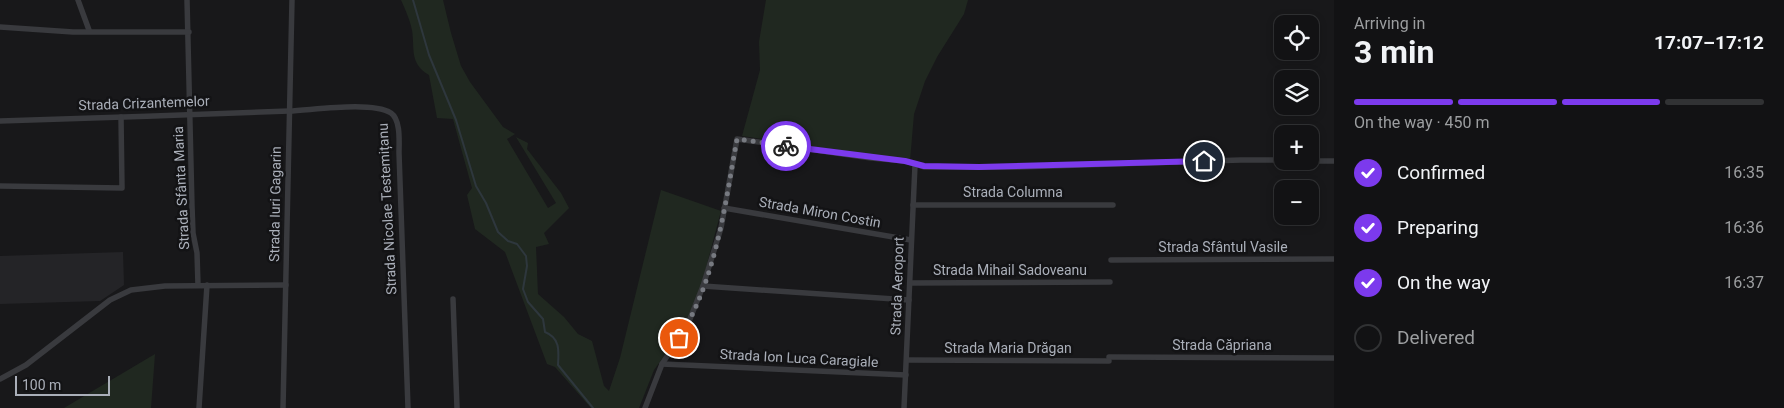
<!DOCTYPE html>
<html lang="en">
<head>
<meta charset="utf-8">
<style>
	body { margin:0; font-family:Roboto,sans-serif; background:#1b1b1d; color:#f1f3f6; height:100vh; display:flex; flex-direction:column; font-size:19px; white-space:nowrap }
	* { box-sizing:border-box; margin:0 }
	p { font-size:16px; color:#9c9ea0 }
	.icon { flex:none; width:28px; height:28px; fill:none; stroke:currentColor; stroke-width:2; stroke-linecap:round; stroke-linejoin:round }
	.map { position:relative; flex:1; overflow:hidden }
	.side { display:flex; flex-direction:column; background:#121214; width:450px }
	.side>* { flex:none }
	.controls { position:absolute; left:1274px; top:15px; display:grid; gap:10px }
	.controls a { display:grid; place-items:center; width:45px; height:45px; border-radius:10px; background:#121214; box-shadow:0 2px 8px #0003,0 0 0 1px #313234; font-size:25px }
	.scale { position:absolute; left:15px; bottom:12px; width:95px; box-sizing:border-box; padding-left:5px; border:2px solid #aaafb9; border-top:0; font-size:14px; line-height:18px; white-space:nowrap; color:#aaafb9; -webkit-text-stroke:4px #131315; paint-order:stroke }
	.pin { position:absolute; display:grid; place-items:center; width:42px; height:42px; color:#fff; margin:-21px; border:2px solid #fff; border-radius:50%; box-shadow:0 1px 5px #0007 }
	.courier { position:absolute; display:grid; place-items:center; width:50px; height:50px; margin:-25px; border:4px solid #7c3aed; border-radius:50%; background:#fff; color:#222; box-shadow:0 1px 6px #0007 }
	.overview em { font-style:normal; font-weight:700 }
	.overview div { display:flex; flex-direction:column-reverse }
	.overview { display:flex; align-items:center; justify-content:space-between; height:85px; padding:0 20px }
	h1 { font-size:32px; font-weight:700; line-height:38px }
	.bar { display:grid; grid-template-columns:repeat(4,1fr); gap:8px 5px; align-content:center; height:60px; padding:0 20px }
	.bar i { height:6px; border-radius:4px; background:#313234 }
	.bar .current { background:#7c3aed }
	.bar p { grid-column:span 4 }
	ol { padding:0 20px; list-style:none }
	li { display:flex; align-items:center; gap:15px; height:55px }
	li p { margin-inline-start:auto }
	li .icon { padding:5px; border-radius:50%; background:#7c3aed; color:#fff; stroke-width:4 }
	li:last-child { color:#9c9ea0 }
	li i { width:28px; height:28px; border:2px solid #313234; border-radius:50% }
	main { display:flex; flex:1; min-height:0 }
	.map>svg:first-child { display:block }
	.built { fill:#242427 }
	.green { fill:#202820 }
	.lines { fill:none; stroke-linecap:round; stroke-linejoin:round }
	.stream { stroke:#2e373d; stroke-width:2 }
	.street { stroke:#393a3e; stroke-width:5.5 }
	.done { stroke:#777a81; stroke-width:5; stroke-dasharray:0 9 }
	.route { stroke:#7c3aed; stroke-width:6 }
	.labels { text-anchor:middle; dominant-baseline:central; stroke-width:5; stroke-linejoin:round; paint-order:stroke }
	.street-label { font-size:14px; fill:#aaafb9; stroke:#131315 }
</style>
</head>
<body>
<main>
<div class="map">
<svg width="1334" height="408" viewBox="0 0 1334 408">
	<rect width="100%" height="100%" fill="#18181a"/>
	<polygon class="built" points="123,252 124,285 100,301 0,304 0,256"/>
	<g class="green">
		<path d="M401,0H443L451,33L461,66L470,82L503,127L515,134L507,139L548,208L556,203L516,137L528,143L527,149L561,193L569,208L544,233L549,244L536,247L538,294L564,317L578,334L592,341L604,386L609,391L620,358L661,190L721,211L702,283L686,325L654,370L639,408H591L555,367L547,364L505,252L475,229L467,195L472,188L453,119L437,118L429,75C409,63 415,49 412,30C410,20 405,9 401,0Z"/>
		<polygon points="766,0 968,0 964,14 937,57 925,81 914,114 910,161 742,136 760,70 759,42"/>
		<polygon points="155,354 151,408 64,408"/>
	</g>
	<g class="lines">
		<path class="stream" d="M413,0L429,55L456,120L476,186L486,203L498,232L508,241L517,244L526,256L527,266L523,289L528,302L543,319L545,332C560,338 559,350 558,365L593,408"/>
		<g class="street">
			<polyline points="78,0 89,30"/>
			<polyline points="187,0 192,206 193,233 197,253 198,285"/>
			<polyline points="0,27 73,32 189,32"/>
			<path d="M0,121C96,118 193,115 289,111C314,110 371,101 391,113C401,120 399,142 399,153L408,408"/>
			<polyline points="1310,161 1334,161"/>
			<polyline points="0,186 122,188 121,117"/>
			<polyline points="913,205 1113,205"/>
			<polyline points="724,208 911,240"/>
			<polyline points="1111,260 1334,259"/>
			<polyline points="910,283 1110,282"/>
			<polyline points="703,286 909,300"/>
			<polyline points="453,299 457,408"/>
			<polyline points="1109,357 1334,358"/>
			<polyline points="907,360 1109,361"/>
			<polyline points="662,364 906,375"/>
			<polyline points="0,379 26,365 110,300 131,290 165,286 286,285"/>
			<polyline points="199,408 207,285"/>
			<polyline points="283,408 292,0"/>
			<polyline points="645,408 662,364 688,324 703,286 721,228 737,139 871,158 905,161 924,167 1019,167 1241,160 1282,160"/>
			<polyline points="904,408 915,165"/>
		</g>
	</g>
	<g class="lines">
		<path class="done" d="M679,338C716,281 725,204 737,139L786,146"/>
		<polyline class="route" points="786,146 905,161 924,166 979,167 1204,161"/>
	</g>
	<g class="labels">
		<g class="street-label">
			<text transform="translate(144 103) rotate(-2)">Strada Crizantemelor</text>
			<text transform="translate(181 188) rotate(-93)">Strada Sfânta Maria</text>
			<text x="1013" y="192">Strada Columna</text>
			<text transform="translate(275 204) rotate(-89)">Strada Iuri Gagarin</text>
			<text transform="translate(387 209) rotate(-93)">Strada Nicolae Testemițanu</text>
			<text transform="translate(820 212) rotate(10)">Strada Miron Costin</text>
			<text x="1223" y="247">Strada Sfântul Vasile</text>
			<text x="1010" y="270">Strada Mihail Sadoveanu</text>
			<text transform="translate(897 286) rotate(-88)">Strada Aeroport</text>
			<text x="1222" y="345">Strada Căpriana</text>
			<text x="1008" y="348">Strada Maria Drăgan</text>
			<text transform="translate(799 358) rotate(3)">Strada Ion Luca Caragiale</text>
		</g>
	</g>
</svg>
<div class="controls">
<a><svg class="icon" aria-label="locate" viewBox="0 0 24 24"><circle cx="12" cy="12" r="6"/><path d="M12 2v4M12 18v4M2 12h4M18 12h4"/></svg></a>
<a><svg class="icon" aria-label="layers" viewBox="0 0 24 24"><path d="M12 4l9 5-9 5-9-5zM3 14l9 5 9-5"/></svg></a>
<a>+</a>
<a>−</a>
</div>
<div class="scale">100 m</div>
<div class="pin" style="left:679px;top:338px;background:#ea580c"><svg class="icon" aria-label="bag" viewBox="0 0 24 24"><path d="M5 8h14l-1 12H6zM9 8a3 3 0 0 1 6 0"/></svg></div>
<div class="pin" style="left:1204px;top:161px;background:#1f2937"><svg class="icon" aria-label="home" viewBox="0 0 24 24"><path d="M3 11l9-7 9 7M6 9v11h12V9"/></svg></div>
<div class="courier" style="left:786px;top:146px"><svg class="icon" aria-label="bike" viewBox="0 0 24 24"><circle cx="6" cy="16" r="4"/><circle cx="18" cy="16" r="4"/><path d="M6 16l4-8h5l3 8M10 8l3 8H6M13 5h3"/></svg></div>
</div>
<section class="side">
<div class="overview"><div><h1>3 min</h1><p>Arriving in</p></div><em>17:07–17:12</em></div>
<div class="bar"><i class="current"></i><i class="current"></i><i class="current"></i><i></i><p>On the way · 450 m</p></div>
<ol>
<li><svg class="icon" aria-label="check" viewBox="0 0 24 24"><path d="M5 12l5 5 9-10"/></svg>Confirmed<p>16:35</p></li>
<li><svg class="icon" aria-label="check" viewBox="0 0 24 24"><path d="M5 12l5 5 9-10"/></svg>Preparing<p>16:36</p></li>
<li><svg class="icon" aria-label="check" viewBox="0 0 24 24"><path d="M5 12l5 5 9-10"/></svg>On the way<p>16:37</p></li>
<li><i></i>Delivered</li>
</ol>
</section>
</main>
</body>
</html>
